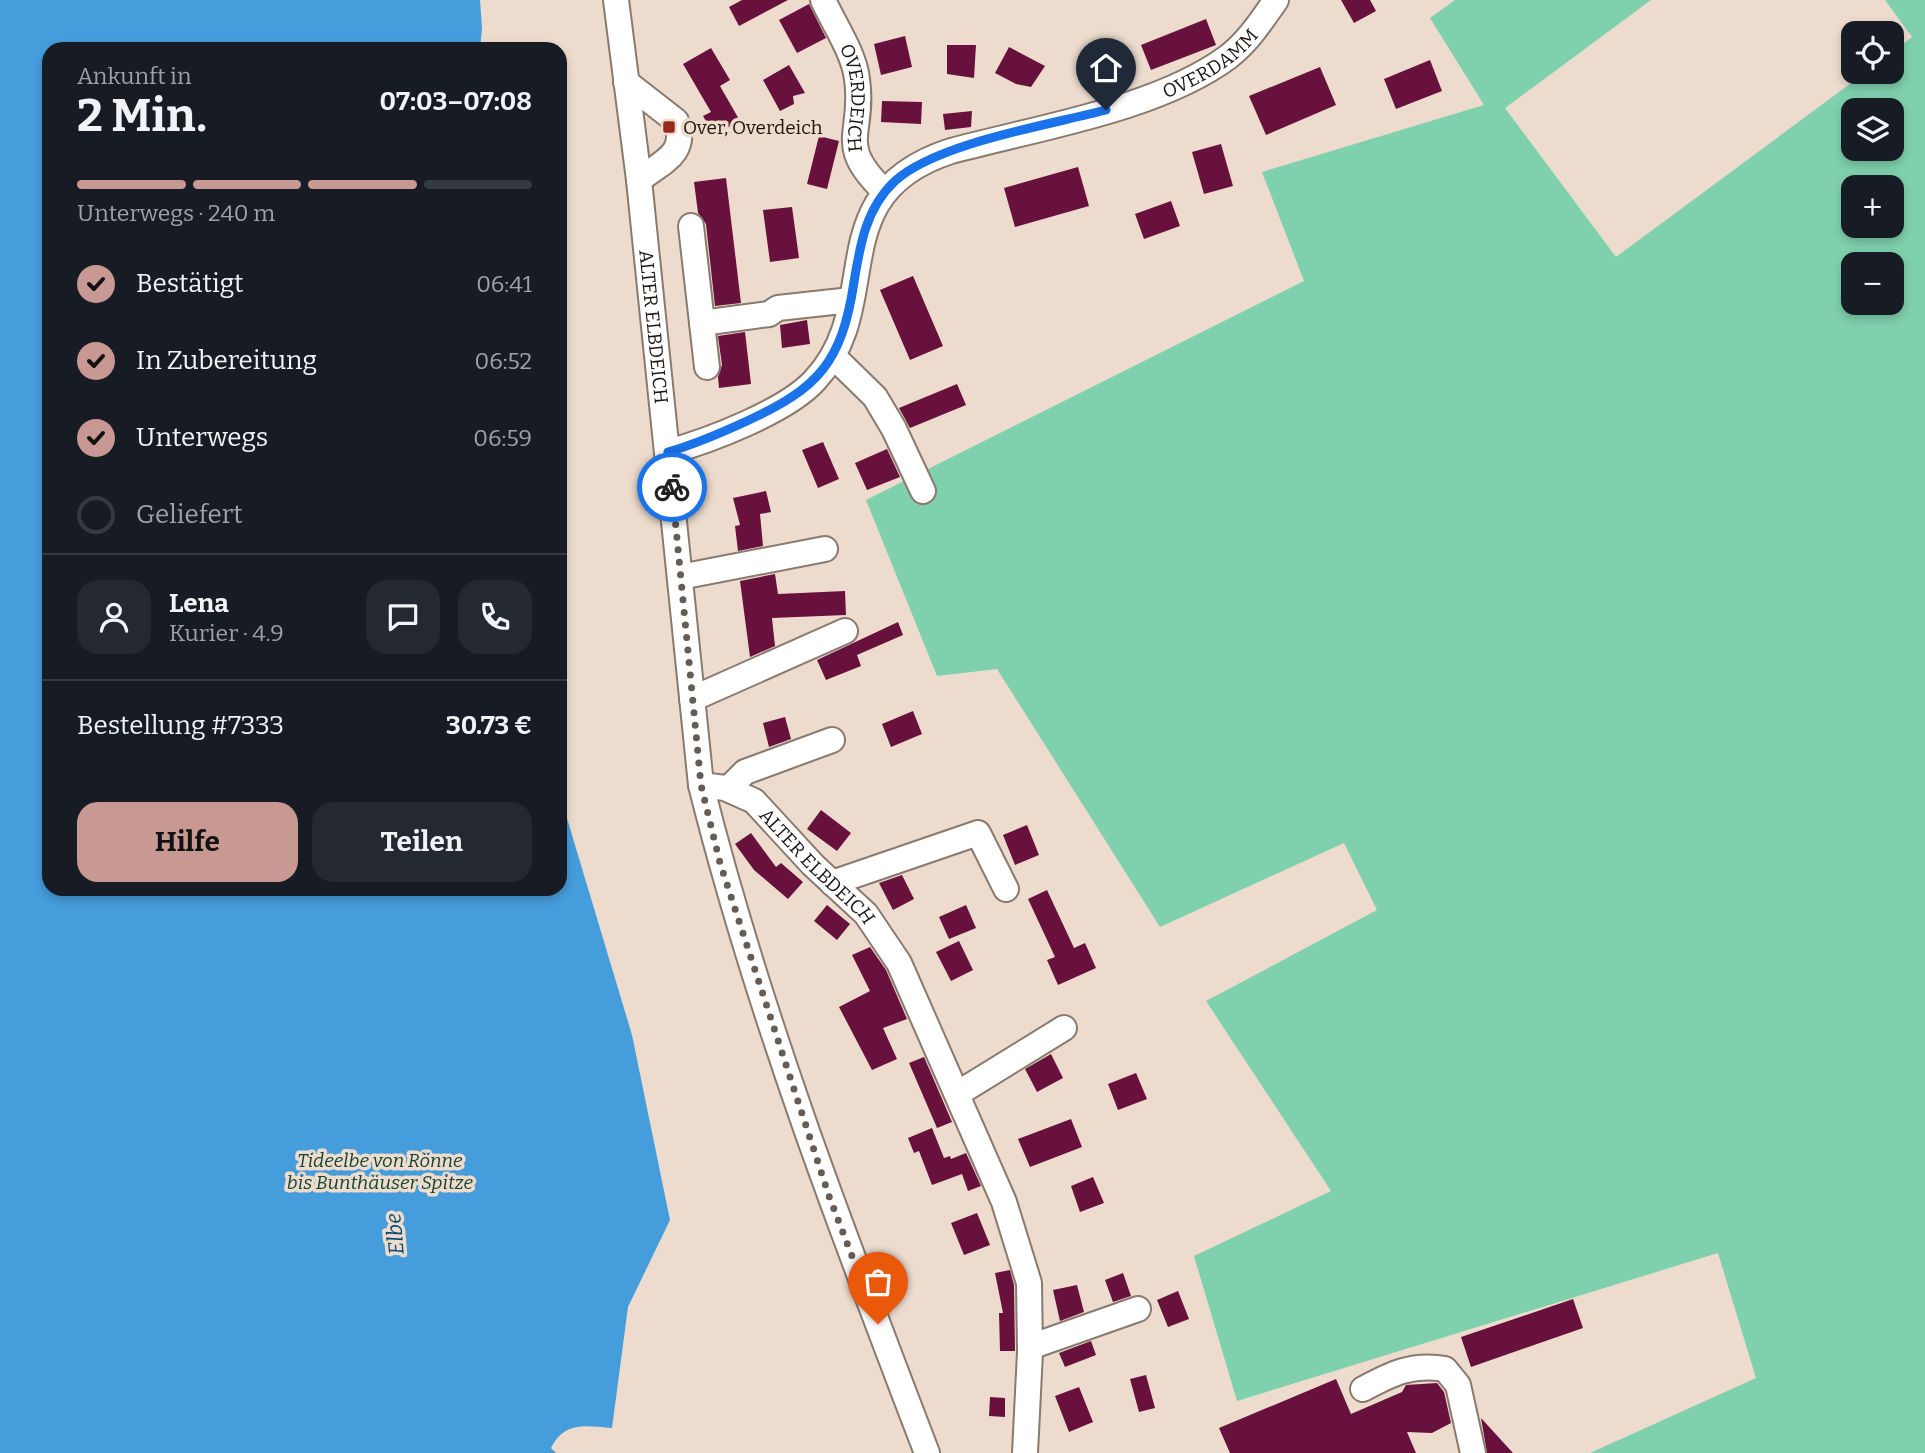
<!DOCTYPE html>
<html lang="de">
<head>
<meta charset="utf-8">
<style>
	body { margin:0; font-family:Bitter,serif; background:#242831; color:#f1f3f6; height:100vh; display:flex; flex-direction:column; font-size:26px; white-space:nowrap }
	* { box-sizing:border-box; margin:0 }
	p { font-size:23px; color:#9ea1a6 }
	.icon { flex:none; width:38px; height:38px; fill:none; stroke:currentColor; stroke-width:2; stroke-linecap:round; stroke-linejoin:round }
	.map { position:relative; flex:1; overflow:hidden }
	.details { position:absolute; left:42px; top:42px; width:525px; height:854px; display:flex; flex-direction:column; background:#171b24; border-radius:21px; box-shadow:0 4px 10px #0003 }
	.details>* { flex:none }
	.buttons { position:absolute; left:1841px; top:21px; display:grid; gap:14px }
	.buttons a { display:grid; place-items:center; width:63px; height:63px; border-radius:14px; background:#171b24; box-shadow:0 4px 10px #0003; font-size:35px }
	.pin { position:absolute; display:grid; place-items:center; width:60px; height:60px; color:#fff; margin:-72px -30px; border-radius:50% 50% 50% 0; rotate:-45deg; box-shadow:0 0 7px #0007 }
	.pin .icon { rotate:45deg }
	.courier { position:absolute; display:grid; place-items:center; width:70px; height:70px; margin:-35px; border:5px solid #1a73e8; border-radius:50%; background:#fff; color:#222; box-shadow:0 2px 9px #0007 }
	.head em { font-style:normal; font-weight:700 }
	.head div { display:flex; flex-direction:column-reverse }
	.head { display:flex; align-items:center; justify-content:space-between; height:119px; padding:0 35px }
	h1 { font-size:46px; font-weight:700; line-height:52px }
	.bar { display:grid; grid-template-columns:repeat(4,1fr); gap:10px 7px; align-content:center; height:84px; padding:0 35px }
	.bar i { height:9px; border-radius:5px; background:#363941 }
	.bar .current { background:#c89993 }
	.bar p { grid-column:span 4 }
	.line { display:flex; align-items:center; gap:18px; padding:0 35px; border-top:2px solid #363941 }
	.line div { flex:1 }
	.round { display:grid; place-items:center; flex:none; width:74px; height:74px; border-radius:21px; background:#242831 }
	ol { padding:0 35px; list-style:none }
	li { display:flex; align-items:center; gap:21px; height:77px }
	li p { margin-inline-start:auto }
	li .icon { padding:7px; border-radius:50%; background:#c89993; color:#111; stroke-width:4 }
	li:last-child { color:#9ea1a6 }
	li i { width:38px; height:38px; border:4px solid #363941; border-radius:50% }
	.primary-button { display:flex; gap:14px; margin-top:auto; padding:14px 35px }
	.primary-button a { flex:1; height:80px; border-radius:21px; background:#c89993; color:#111; font-size:28px; font-weight:700; line-height:80px; text-align:center }
	.primary-button a+a { background:#242831; color:#f1f3f6 }
	.map>svg:first-child { display:block }
	.green { fill:#7fd0ad; fill-rule:evenodd }
	.water { fill:#469ddb }
	.building { fill:#67113c }
	.lines { fill:none; stroke-linecap:round; stroke-linejoin:round }
	.minor-casing { stroke:#8a7a6e; stroke-width:28 }
	.minor { stroke:#fff; stroke-width:24 }
	.done { stroke:#665c54; stroke-width:7; stroke-dasharray:0 12.6 }
	.route { stroke:#1a73e8; stroke-width:9 }
	.poi-dot { fill:#952b1b; stroke:#eddcce; stroke-width:2.5 }
	.labels { text-anchor:middle; dominant-baseline:central; stroke-width:7; stroke-linejoin:round; paint-order:stroke }
	.street-label { font-size:19px; fill:#1d1712; stroke:#eddcce }
	.poi-label { font-size:19px; fill:#1d1712; stroke:#eddcce; text-anchor:start }
	.park-label { font-size:19px; font-style:italic; fill:#124431; stroke:#eddcce }
	.water-label { font-size:21px; font-style:italic; fill:#00476f; stroke:#eddcce }
</style>
</head>
<body>
<div class="map">
<svg width="1925" height="1453" viewBox="0 0 1925 1453">
	<rect width="100%" height="100%" fill="#eddcce"/>
	<path class="green" d="M1455,0H1651L1505,108L1616,257L1866,72H1892V53L1912,37L1885,0H1925V1453H1590L1756,1378L1718,1253L1237,1401L1194,1256L1331,1191L1206,1001L1377,910L1344,843L1160,927L997,669L937,676L866,500L1304,281L1262,172L1484,105L1430,18ZM1853,110H1892V149H1853ZM1853,187H1892V226H1853ZM1853,264H1892V303H1853Z"/>
	<path class="water" d="M0,0H480L482,28L480,49H49V889H560V795L632,1035L670,1220L628,1307L612,1428C585,1426 565,1421 551,1448L556,1453H0Z"/>
	<g class="building">
		<polygon points="742,0 788,0 739,26 729,7"/>
		<polygon points="1341,0 1370,0 1376,11 1354,23"/>
		<polygon points="809,4 826,38 797,53 779,20"/>
		<polygon points="1206,19 1216,45 1151,70 1141,45"/>
		<polygon points="905,36 912,67 881,75 874,44"/>
		<polygon points="947,45 976,45 974,78 947,74"/>
		<polygon points="1009,47 1045,66 1031,87 1016,84 995,73"/>
		<polygon points="711,48 730,80 720,86 740,121 714,135 703,116 711,112 683,64"/>
		<polygon points="1117,48 1125,76 1099,83 1091,56"/>
		<polygon points="1430,60 1442,91 1396,109 1384,79"/>
		<polygon points="789,65 805,93 793,96 794,104 780,111 763,80"/>
		<polygon points="1320,67 1336,105 1266,135 1249,96"/>
		<polygon points="882,101 922,102 921,124 881,122"/>
		<polygon points="972,111 971,127 945,130 943,114"/>
		<polygon points="819,136 839,141 827,189 807,184"/>
		<polygon points="1221,144 1233,186 1204,194 1192,152"/>
		<polygon points="1078,167 1089,206 1015,227 1004,188"/>
		<polygon points="726,178 741,303 715,306 706,224 698,213 694,182"/>
		<polygon points="1171,201 1180,226 1144,239 1135,214"/>
		<polygon points="792,207 799,258 770,262 763,210"/>
		<polygon points="913,276 943,346 910,360 880,290"/>
		<polygon points="807,320 810,344 782,348 780,325"/>
		<polygon points="745,332 751,384 719,388 718,377 722,365 718,336"/>
		<polygon points="957,384 966,405 910,428 899,408"/>
		<polygon points="823,442 839,479 818,488 802,450"/>
		<polygon points="887,449 900,477 867,490 855,463"/>
		<polygon points="766,491 771,512 760,514 763,546 738,551 735,526 740,525 733,498"/>
		<polygon points="775,574 778,594 845,591 846,615 772,618 775,646 750,657 740,581"/>
		<polygon points="898,622 903,635 857,655 861,666 826,680 817,660"/>
		<polygon points="913,711 922,734 891,747 882,724"/>
		<polygon points="785,717 791,739 769,747 763,723"/>
		<polygon points="821,810 851,833 837,851 807,829"/>
		<polygon points="1027,825 1039,855 1015,865 1003,835"/>
		<polygon points="751,833 776,867 781,863 803,882 788,899 754,870 735,844"/>
		<polygon points="902,875 914,899 893,910 879,883"/>
		<polygon points="1047,890 1074,948 1085,943 1096,968 1058,985 1047,960 1055,957 1028,899"/>
		<polygon points="827,905 850,924 837,940 814,921"/>
		<polygon points="966,905 976,928 949,939 939,917"/>
		<polygon points="959,941 973,970 951,981 936,952"/>
		<polygon points="870,947 886,970 907,1019 883,1028 897,1059 872,1070 839,1007 870,991 852,955"/>
		<polygon points="1051,1054 1063,1078 1037,1092 1025,1069"/>
		<polygon points="924,1057 952,1122 937,1128 909,1063"/>
		<polygon points="1136,1073 1147,1099 1118,1110 1108,1084"/>
		<polygon points="1071,1119 1082,1147 1030,1167 1018,1139"/>
		<polygon points="932,1128 944,1158 950,1156 951,1159 966,1153 981,1186 968,1191 962,1174 932,1185 919,1151 914,1153 908,1138"/>
		<polygon points="1093,1177 1104,1203 1080,1212 1071,1186"/>
		<polygon points="977,1213 990,1245 964,1255 951,1223"/>
		<polygon points="1010,1270 1014,1285 1015,1351 1000,1351 999,1313 1003,1313 995,1273"/>
		<polygon points="1123,1273 1131,1296 1113,1302 1105,1280"/>
		<polygon points="1077,1285 1084,1312 1060,1321 1053,1290"/>
		<polygon points="1178,1291 1189,1319 1168,1327 1157,1300"/>
		<polygon points="1573,1299 1583,1328 1471,1367 1461,1337"/>
		<polygon points="1091,1341 1096,1355 1065,1367 1059,1353"/>
		<polygon points="1146,1375 1155,1408 1139,1412 1130,1379"/>
		<polygon points="1336,1379 1351,1414 1402,1392 1406,1385 1437,1383 1444,1392 1451,1423 1432,1433 1407,1432 1416,1453 1230,1453 1219,1428"/>
		<polygon points="1079,1387 1093,1422 1069,1432 1055,1396"/>
		<polygon points="990,1397 1005,1398 1005,1417 989,1416"/>
		<polygon points="1481,1418 1513,1453 1487,1453"/>
	</g>
	<g class="lines">
		<g class="minor-casing">
			<g id="minor">
				<path id="s1" d="M616,0L639,180L701,785C758,1013 843,1234 927,1453"/>
				<path id="s2" d="M823,0C834,24 854,53 857,79C865,136 834,143 885,192"/>
				<path d="M626,82L676,121C689,154 660,163 639,180"/>
				<polyline points="691,226 707,367"/>
				<polyline points="702,323 769,314 778,308 851,300"/>
				<polyline points="833,356 875,397 894,429 923,491"/>
				<path id="s3" d="M668,452C709,441 787,411 815,380C887,303 818,194 951,151C1036,128 1158,109 1228,57C1248,42 1262,20 1276,0"/>
				<polyline points="680,577 825,549"/>
				<polyline points="692,699 845,631"/>
				<path id="s4" d="M701,785L725,788L754,801L813,865L866,914L899,963L1004,1202L1029,1283L1030,1352L1025,1453"/>
				<polyline points="728,789 745,772 832,740"/>
				<polyline points="832,883 978,833 1006,889"/>
				<polyline points="957,1094 1064,1028"/>
				<polyline points="1030,1347 1138,1309"/>
				<path d="M1363,1389C1391,1374 1412,1363 1445,1369L1458,1385L1473,1453"/>
			</g>
		</g>
		<use href="#minor" class="minor"/>
	</g>
	<g class="lines">
		<polyline class="done" points="672,487 701,785 720,863 829,1196 878,1324"/>
		<path class="route" d="M672,487L668,452C696,444 721,433 747,421C819,388 842,362 854,282C860,245 866,208 895,181C937,143 1049,125 1106,110"/>
	</g>
	<rect class="poi-dot" x="662" y="120" width="14" height="14" rx="3.5"/>
	<g class="labels">
		<g class="street-label">
			<text stroke="none"><textPath href="#s3" startOffset="723">OVERDAMM</textPath></text>
			<text stroke="none"><textPath href="#s2" startOffset="105">OVERDEICH</textPath></text>
			<text stroke="none"><textPath href="#s1" startOffset="329">ALTER ELBDEICH</textPath></text>
			<text stroke="none"><textPath href="#s4" startOffset="147">ALTER ELBDEICH</textPath></text>
		</g>
		<g class="poi-label">
			<text x="683" y="127">Over, Overdeich</text>
		</g>
		<g class="park-label">
			<text x="380" y="1160">Tideelbe von Rönne<tspan x="380" dy="22">bis Bunthäuser Spitze</tspan></text>
		</g>
		<g class="water-label">
			<text transform="translate(395 1234) rotate(-95)">Elbe</text>
		</g>
	</g>
</svg>
<div class="buttons">
<a><svg class="icon" aria-label="locate" viewBox="0 0 24 24"><circle cx="12" cy="12" r="6"/><path d="M12 2v4M12 18v4M2 12h4M18 12h4"/></svg></a>
<a><svg class="icon" aria-label="layers" viewBox="0 0 24 24"><path d="M12 4l9 5-9 5-9-5zM3 14l9 5 9-5"/></svg></a>
<a>+</a>
<a>−</a>
</div>
<div class="pin" style="left:878px;top:1324px;background:#ea580c"><svg class="icon" aria-label="bag" viewBox="0 0 24 24"><path d="M5 8h14l-1 12H6zM9 8a3 3 0 0 1 6 0"/></svg></div>
<div class="pin" style="left:1106px;top:110px;background:#1f2937"><svg class="icon" aria-label="home" viewBox="0 0 24 24"><path d="M3 11l9-7 9 7M6 9v11h12V9"/></svg></div>
<div class="courier" style="left:672px;top:487px"><svg class="icon" aria-label="bike" viewBox="0 0 24 24"><circle cx="6" cy="16" r="4"/><circle cx="18" cy="16" r="4"/><path d="M6 16l4-8h5l3 8M10 8l3 8H6M13 5h3"/></svg></div>
<section class="details">
<div class="head"><div><h1>2 Min.</h1><p>Ankunft in</p></div><em>07:03–07:08</em></div>
<div class="bar"><i class="current"></i><i class="current"></i><i class="current"></i><i></i><p>Unterwegs · 240 m</p></div>
<ol>
<li><svg class="icon" aria-label="check" viewBox="0 0 24 24"><path d="M5 12l5 5 9-10"/></svg>Bestätigt<p>06:41</p></li>
<li><svg class="icon" aria-label="check" viewBox="0 0 24 24"><path d="M5 12l5 5 9-10"/></svg>In Zubereitung<p>06:52</p></li>
<li><svg class="icon" aria-label="check" viewBox="0 0 24 24"><path d="M5 12l5 5 9-10"/></svg>Unterwegs<p>06:59</p></li>
<li><i></i>Geliefert</li>
</ol>
<div class="line" style="height:126px"><a class="round"><svg class="icon" aria-label="person" viewBox="0 0 24 24"><circle cx="12" cy="8" r="4"/><path d="M4 21q1-7 8-7t8 7"/></svg></a><div><b>Lena</b><p>Kurier · 4.9</p></div><a class="round"><svg class="icon" aria-label="chat" viewBox="0 0 24 24"><path d="M4 5h16v11H9l-5 4z"/></svg></a><a class="round"><svg class="icon" aria-label="phone" viewBox="0 0 24 24"><path d="M5 4h4l2 5-3 2q2 4 5 5l2-3 5 2v4C11 20 4 13 5 4z"/></svg></a></div>
<div class="line" style="height:91px"><div>Bestellung #7333</div><b>30.73 €</b></div>
<div class="primary-button"><a>Hilfe</a><a>Teilen</a></div>
</section>
</div>
</body>
</html>
